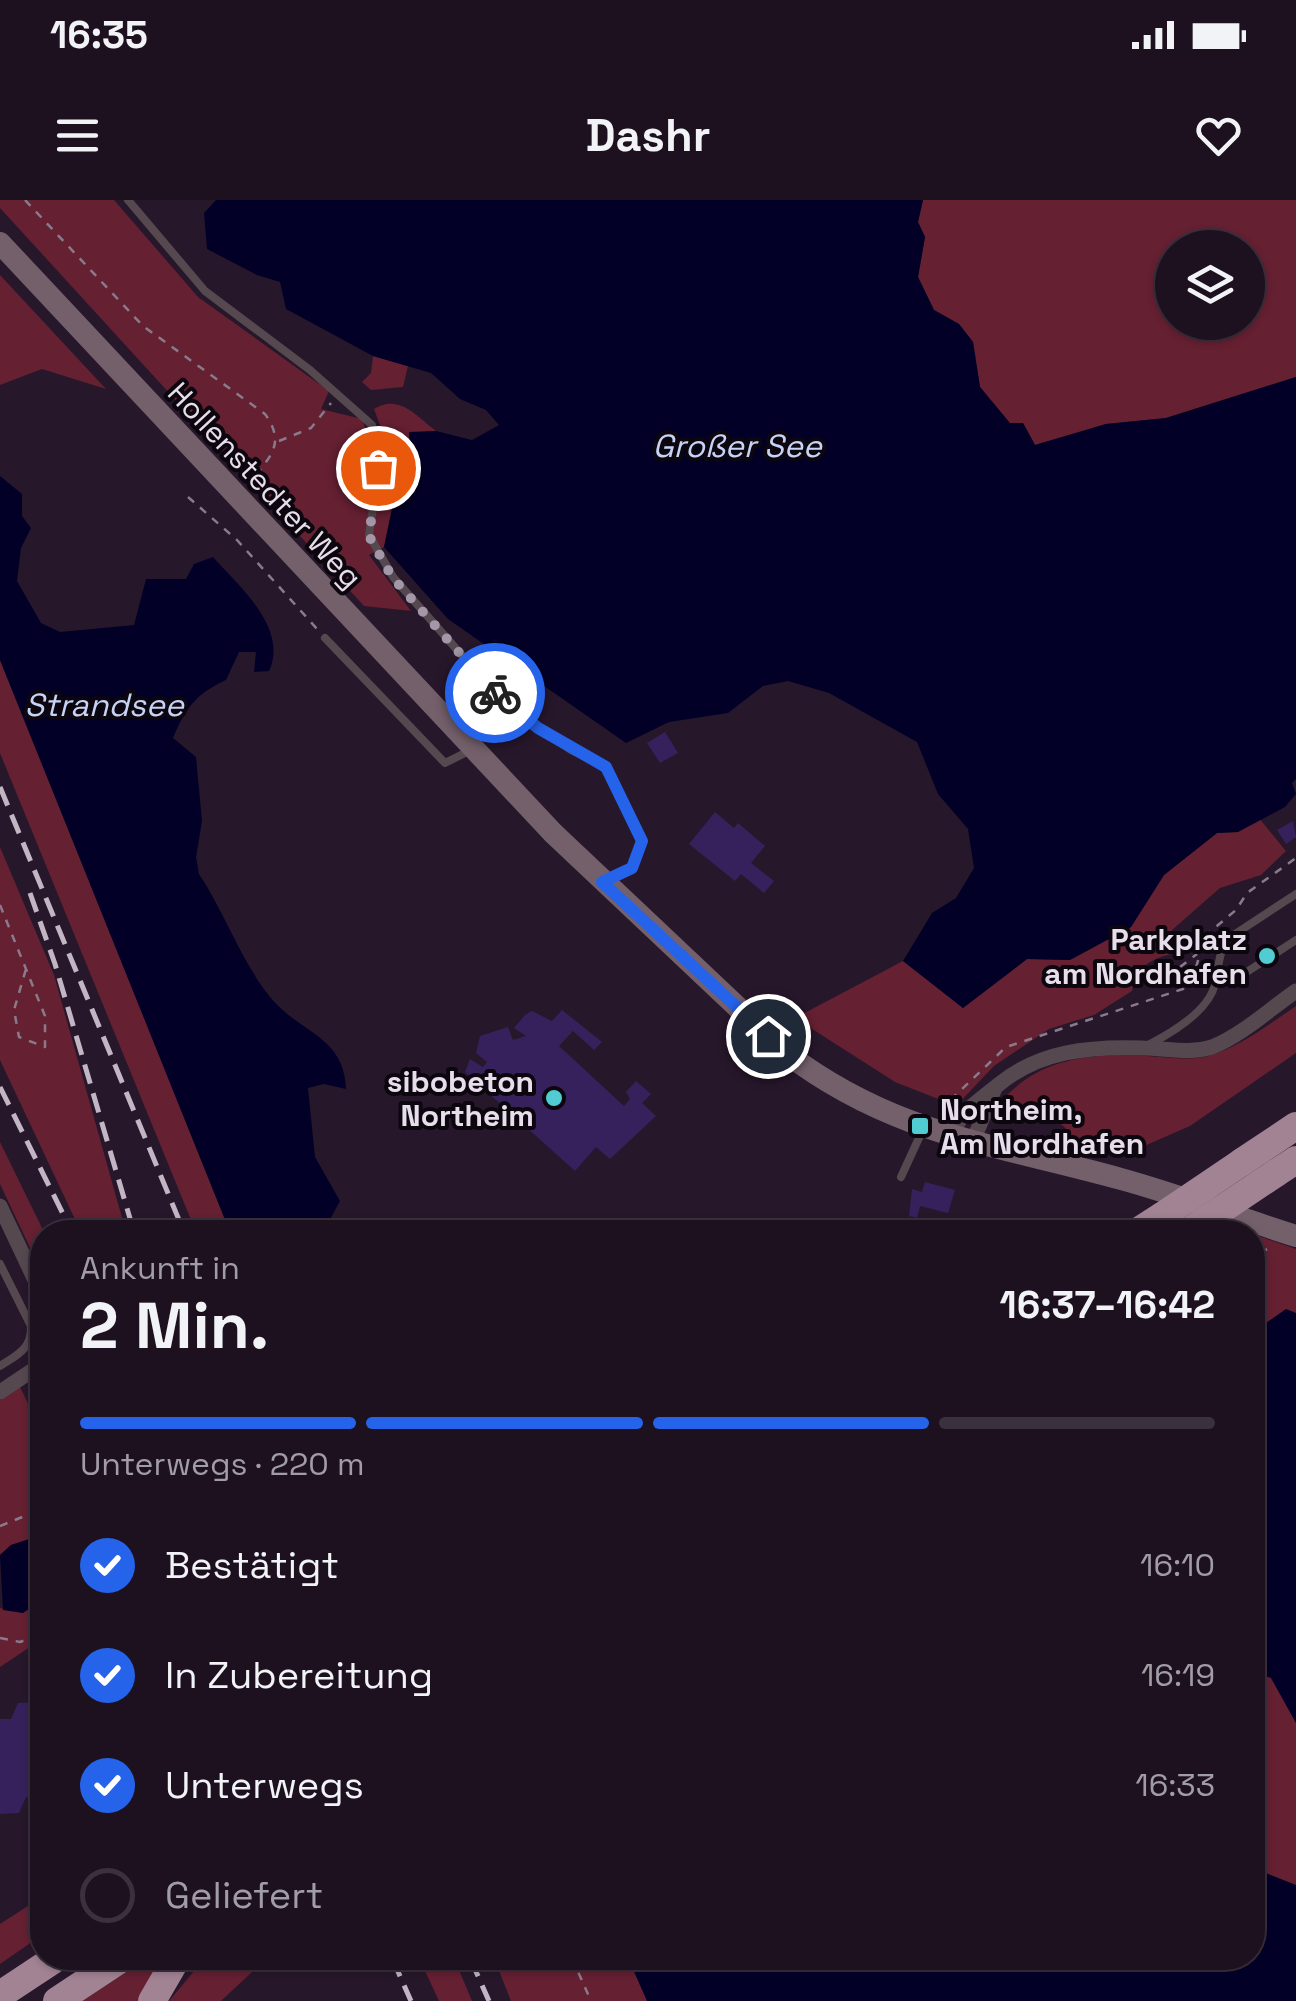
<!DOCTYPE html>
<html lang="de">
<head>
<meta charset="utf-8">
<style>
	body { margin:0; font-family:"Space Grotesk",sans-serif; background:#251a29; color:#f1f3f6; height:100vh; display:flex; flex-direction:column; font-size:38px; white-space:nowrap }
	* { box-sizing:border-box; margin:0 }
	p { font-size:32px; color:#a09da5 }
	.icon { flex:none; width:55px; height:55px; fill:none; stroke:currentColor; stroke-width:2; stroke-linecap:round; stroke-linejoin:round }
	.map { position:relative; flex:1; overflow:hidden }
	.sheet { position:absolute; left:30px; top:1020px; width:1235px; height:750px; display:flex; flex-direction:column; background:#1d1120; border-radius:40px; box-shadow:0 2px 8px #0004,0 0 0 2px #3b313e }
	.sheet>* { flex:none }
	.tools { position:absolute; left:1155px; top:30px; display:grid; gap:20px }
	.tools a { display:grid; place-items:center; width:110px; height:110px; border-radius:50%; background:#1d1120; box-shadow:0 2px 8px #0004,0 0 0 2px #3b313e; font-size:50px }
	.pin { position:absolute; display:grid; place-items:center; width:85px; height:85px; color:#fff; margin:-42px; border:5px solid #fff; border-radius:50%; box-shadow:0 2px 10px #0007 }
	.courier { position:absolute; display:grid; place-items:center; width:100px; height:100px; margin:-50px; border:8px solid #2563eb; border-radius:50%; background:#fff; color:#222; box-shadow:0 2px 12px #0007 }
	.overview em { font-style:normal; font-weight:800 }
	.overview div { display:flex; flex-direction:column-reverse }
	.overview { display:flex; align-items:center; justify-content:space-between; height:170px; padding:0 50px }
	h1 { font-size:65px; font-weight:800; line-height:75px }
	.bar { display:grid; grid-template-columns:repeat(4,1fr); gap:15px 10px; align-content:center; height:120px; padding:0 50px }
	.bar i { height:12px; border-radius:8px; background:#3b313e }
	.bar .current { background:#2563eb }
	.bar p { grid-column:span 4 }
	ol { padding:0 50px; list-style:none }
	li { display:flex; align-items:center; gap:30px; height:110px }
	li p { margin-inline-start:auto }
	li .icon { padding:10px; border-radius:50%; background:#2563eb; color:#fff; stroke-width:4 }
	li:last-child { color:#a09da5 }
	li i { width:55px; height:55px; border:5px solid #3b313e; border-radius:50% }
	.status { display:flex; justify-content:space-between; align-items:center; height:70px; padding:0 50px; background:#1d1120; direction:ltr }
	.status svg { height:28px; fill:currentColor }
	header { display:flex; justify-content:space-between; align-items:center; height:130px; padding:0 50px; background:#1d1120; font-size:45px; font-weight:800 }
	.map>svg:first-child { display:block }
	.green { fill:#652032; fill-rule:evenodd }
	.water { fill:#030027 }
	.building { fill:#36215d }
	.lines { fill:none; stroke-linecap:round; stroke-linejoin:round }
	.path { stroke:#897b8c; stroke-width:2.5; stroke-dasharray:8 8; stroke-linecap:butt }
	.service { stroke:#55484f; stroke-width:8 }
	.minor { stroke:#55484f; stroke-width:15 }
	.secondary { stroke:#74606b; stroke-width:22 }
	.motorway { stroke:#a28394; stroke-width:28 }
	.rail { stroke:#c2b6c5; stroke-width:5; stroke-dasharray:20 10; stroke-linecap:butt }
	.motorway-bridge { stroke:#a28394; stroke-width:28 }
	.done { stroke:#a498a8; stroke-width:10; stroke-dasharray:0 18 }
	.route { stroke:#2563eb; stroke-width:12 }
	.poi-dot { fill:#51ccd2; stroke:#0c060e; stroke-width:4 }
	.labels { text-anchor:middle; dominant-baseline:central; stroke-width:8; stroke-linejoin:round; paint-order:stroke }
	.street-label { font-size:30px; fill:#e8ddeb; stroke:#0c060e }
	.poi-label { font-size:30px; font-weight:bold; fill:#e8ddeb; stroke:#0c060e; text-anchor:end }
	.water-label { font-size:32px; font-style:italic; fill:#c7d2f7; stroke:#0c060e }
</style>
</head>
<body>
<div class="status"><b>16:35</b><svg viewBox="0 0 49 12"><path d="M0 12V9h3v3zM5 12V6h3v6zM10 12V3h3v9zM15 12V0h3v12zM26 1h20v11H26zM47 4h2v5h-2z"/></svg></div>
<header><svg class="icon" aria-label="menu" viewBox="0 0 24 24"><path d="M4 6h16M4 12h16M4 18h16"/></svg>Dashr<svg class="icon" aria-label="heart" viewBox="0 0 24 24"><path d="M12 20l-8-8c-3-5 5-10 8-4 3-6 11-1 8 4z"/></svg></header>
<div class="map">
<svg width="1296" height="1801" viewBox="0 0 1296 1801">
	<rect width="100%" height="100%" fill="#27172b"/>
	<g class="green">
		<path d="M0,0H114L198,97L329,191L321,209L362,219L372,247L387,244L374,209C399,194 415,215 436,231L409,233L412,272L394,299L384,347L369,355L411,411L364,406L0,8Z"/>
		<path d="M923,0H1296V177L1166,218L1106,224L1035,245L1023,223L1010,224L980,187L973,142L959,124L934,110L918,77L925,37L918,22ZM1172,48H1248V122H1172Z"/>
		<polygon points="0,75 106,189 42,169 0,185"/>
		<polygon points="373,156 408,166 403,187 371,190 362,182 371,173"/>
		<polygon points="0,460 230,1032 196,1032 0,553"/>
		<path d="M1259,618L1286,651L1261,675L1220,688L1172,730L1171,754C1148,760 1138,767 1132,791L1094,815L1049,829L994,866L956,906L895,882L795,818L903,761L963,808L1027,759L1070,760L1131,727L1164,675L1217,633L1238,632Z"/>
		<polygon points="0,647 54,775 126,1032 81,1032 0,860"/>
		<path d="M1296,806V853L1190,926L1119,957L1076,943C1063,914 1028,908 999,904C1037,858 1089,853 1147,856C1166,857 1190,861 1208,856C1240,847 1269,824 1296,806Z"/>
		<polygon points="0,942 44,1032 42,1073 0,984"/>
		<polygon points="1253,1034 1296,1049 1296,1801 511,1801 494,1758 1252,1758"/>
		<polygon points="20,1187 42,1232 42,1335 11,1345 0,1355 0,1200"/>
		<polygon points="42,1387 42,1439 0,1467 0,1408 23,1413"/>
		<polygon points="42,1697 42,1735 0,1764 0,1724"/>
		<polygon points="148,1758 167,1758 139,1801 82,1801"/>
		<polygon points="205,1758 267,1758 221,1801 169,1801"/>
		<polygon points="419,1758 454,1758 472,1801 439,1801"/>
	</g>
	<g class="water">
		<polygon points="216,0 923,0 918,22 925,37 918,77 934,110 959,124 973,142 980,187 1010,223 1023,223 1035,245 1106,224 1166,218 1296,177 1296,579 1292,583 1296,594 1285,607 1238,632 1217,633 1164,675 1131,727 1070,760 1027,759 963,808 903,761 932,713 956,698 974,668 968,629 938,594 917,542 829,493 788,481 763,486 728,513 669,522 626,543 448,419 384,347 394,299 412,272 409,232 436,231 472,240 499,225 486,210 460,199 431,173 373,156 286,109 280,82 257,75 207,49 204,13"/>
		<path d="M0,276L22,294V316L31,328L21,348L17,381L41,423L60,432L134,425L146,379H186L194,364L213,357C238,385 289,428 269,471L254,472L256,452H239L226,480C196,494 186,507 173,538L196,557L202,621L196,657L199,674C225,713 241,761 270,797C300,834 344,835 346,889L324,884L308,888L315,957L340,1001L323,1032H230L0,460Z"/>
		<polygon points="1286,1109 1296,1113 1296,1523 1271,1478 1252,1472 1253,1132"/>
		<polygon points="42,1335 42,1387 37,1391 36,1404 23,1413 3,1410 0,1355 11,1345"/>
		<polygon points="1253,1668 1296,1685 1296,1801 647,1801 628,1758 1252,1758"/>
	</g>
	<g class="building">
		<polygon points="665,532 678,553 660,563 647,543"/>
		<polygon points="715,612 734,628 738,623 765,646 751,663 774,681 764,693 741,674 735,681 689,644"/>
		<polygon points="1293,621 1296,637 1286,644 1277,630"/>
		<polygon points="562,810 602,842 594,850 573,831 559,846 624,906 630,899 626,892 636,881 651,894 642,903 656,916 610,959 596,947 575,971 465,872 470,859 483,867 487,862 476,853 480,836 508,827 513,840 526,836 514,828 525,815 532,811 552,821"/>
		<polygon points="925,982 955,990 948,1013 920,1006 917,1018 909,1016 912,989 922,992"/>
		<polygon points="38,1502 42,1508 42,1596 26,1597 19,1613 0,1614 0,1519 11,1519 18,1503"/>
	</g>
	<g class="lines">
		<g class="path">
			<path d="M25,0L143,126L265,214C286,243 271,257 250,281"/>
			<polyline points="279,241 311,228 331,203"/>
			<polyline points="188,297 237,340 318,430"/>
			<polyline points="0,705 45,816 45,847 19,837 14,810 26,769"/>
			<polyline points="1164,768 1180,767 1197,754"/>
			<polyline points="939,911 1006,847 1183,789 1195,771 1205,736 1236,710 1247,693 1296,658"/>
			<polyline points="1252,1059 1267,1049"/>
			<polyline points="0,1326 42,1309"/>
			<polyline points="0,1438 20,1442 42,1434"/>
			<polyline points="572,1758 591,1801"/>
		</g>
		<g class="service">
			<polyline points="128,0 205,91 310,170 372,225 379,268 369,335 393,377 503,502 571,550 606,567 642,641 632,668 611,680"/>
			<polyline points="325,438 445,563 469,551"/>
			<polyline points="1236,779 1296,740"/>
			<path d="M1150,844C1173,832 1209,811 1215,784C1219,767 1218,752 1229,738L1296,694"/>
			<polyline points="901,977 924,927"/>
			<path d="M0,1064L31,1126C32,1149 17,1155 0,1166"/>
		</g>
		<g class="minor">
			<path d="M952,936C960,911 979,901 998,885C1039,851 1089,846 1143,848C1165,848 1190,854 1212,847C1241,836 1271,808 1296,791"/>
			<polyline points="973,941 995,888"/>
			<polyline points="0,1006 42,1095"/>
			<polyline points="0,1192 42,1164"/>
		</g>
		<path class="secondary" d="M0,43L553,633L786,853C894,935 995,944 1121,979C1180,995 1238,1018 1296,1036"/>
		<g class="motorway">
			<polyline points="1242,962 1296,926"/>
			<polyline points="1276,973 1296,960"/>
			<polyline points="1137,1032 1162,1016"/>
			<polyline points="0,1795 56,1758"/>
			<polyline points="57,1801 122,1758"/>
			<polyline points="152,1801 177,1758"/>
		</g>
		<g class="rail">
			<polyline points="0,587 184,1032"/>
			<polyline points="30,693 55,764 134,1032"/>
			<polyline points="0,887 72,1032"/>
			<polyline points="392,1758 411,1801"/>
			<polyline points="470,1758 489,1801"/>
		</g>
		<g class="motorway-bridge">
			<polyline points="1162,1016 1242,962"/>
			<polyline points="1188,1032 1276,973"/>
		</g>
	</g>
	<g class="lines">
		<polyline class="done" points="378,268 369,336 392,377 495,493"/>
		<polyline class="route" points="495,493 538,528 606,567 642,641 632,668 602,682 768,836"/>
	</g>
	<g class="poi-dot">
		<circle cx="1267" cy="756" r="10"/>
		<circle cx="554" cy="898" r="10"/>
		<rect x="910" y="916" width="20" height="20" rx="5"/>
	</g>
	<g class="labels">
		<g class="street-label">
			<text transform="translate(265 285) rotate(47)">Hollenstedter Weg</text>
		</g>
		<g class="poi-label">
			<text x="1247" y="739">Parkplatz<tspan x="1247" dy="34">am Nordhafen</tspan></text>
			<text x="534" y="881">sibobeton<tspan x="534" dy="34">Northeim</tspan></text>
			<text x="940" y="909" text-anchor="start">Northeim,<tspan x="940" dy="34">Am Nordhafen</tspan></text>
		</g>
		<g class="water-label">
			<text x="737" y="246">Großer See</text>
			<text x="104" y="505">Strandsee</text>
		</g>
	</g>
</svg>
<div class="tools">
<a><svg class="icon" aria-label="layers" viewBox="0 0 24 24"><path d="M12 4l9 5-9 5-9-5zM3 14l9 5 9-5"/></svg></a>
</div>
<div class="pin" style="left:378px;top:268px;background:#ea580c"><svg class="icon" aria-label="bag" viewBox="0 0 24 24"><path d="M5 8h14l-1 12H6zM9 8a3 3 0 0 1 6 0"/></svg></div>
<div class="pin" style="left:768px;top:836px;background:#1f2937"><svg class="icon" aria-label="home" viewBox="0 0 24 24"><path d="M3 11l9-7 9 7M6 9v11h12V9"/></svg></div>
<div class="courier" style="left:495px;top:493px"><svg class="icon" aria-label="bike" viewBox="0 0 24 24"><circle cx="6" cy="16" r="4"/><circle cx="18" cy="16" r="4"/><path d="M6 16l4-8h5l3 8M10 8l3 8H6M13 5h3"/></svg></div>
<section class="sheet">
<div class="overview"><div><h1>2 Min.</h1><p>Ankunft in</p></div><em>16:37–16:42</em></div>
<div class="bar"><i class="current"></i><i class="current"></i><i class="current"></i><i></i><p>Unterwegs · 220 m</p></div>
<ol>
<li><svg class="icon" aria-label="check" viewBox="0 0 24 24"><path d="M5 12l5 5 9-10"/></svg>Bestätigt<p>16:10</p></li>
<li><svg class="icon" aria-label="check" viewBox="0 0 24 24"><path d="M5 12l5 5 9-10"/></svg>In Zubereitung<p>16:19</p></li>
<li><svg class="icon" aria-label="check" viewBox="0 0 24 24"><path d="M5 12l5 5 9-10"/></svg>Unterwegs<p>16:33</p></li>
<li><i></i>Geliefert</li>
</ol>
</section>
</div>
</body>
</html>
